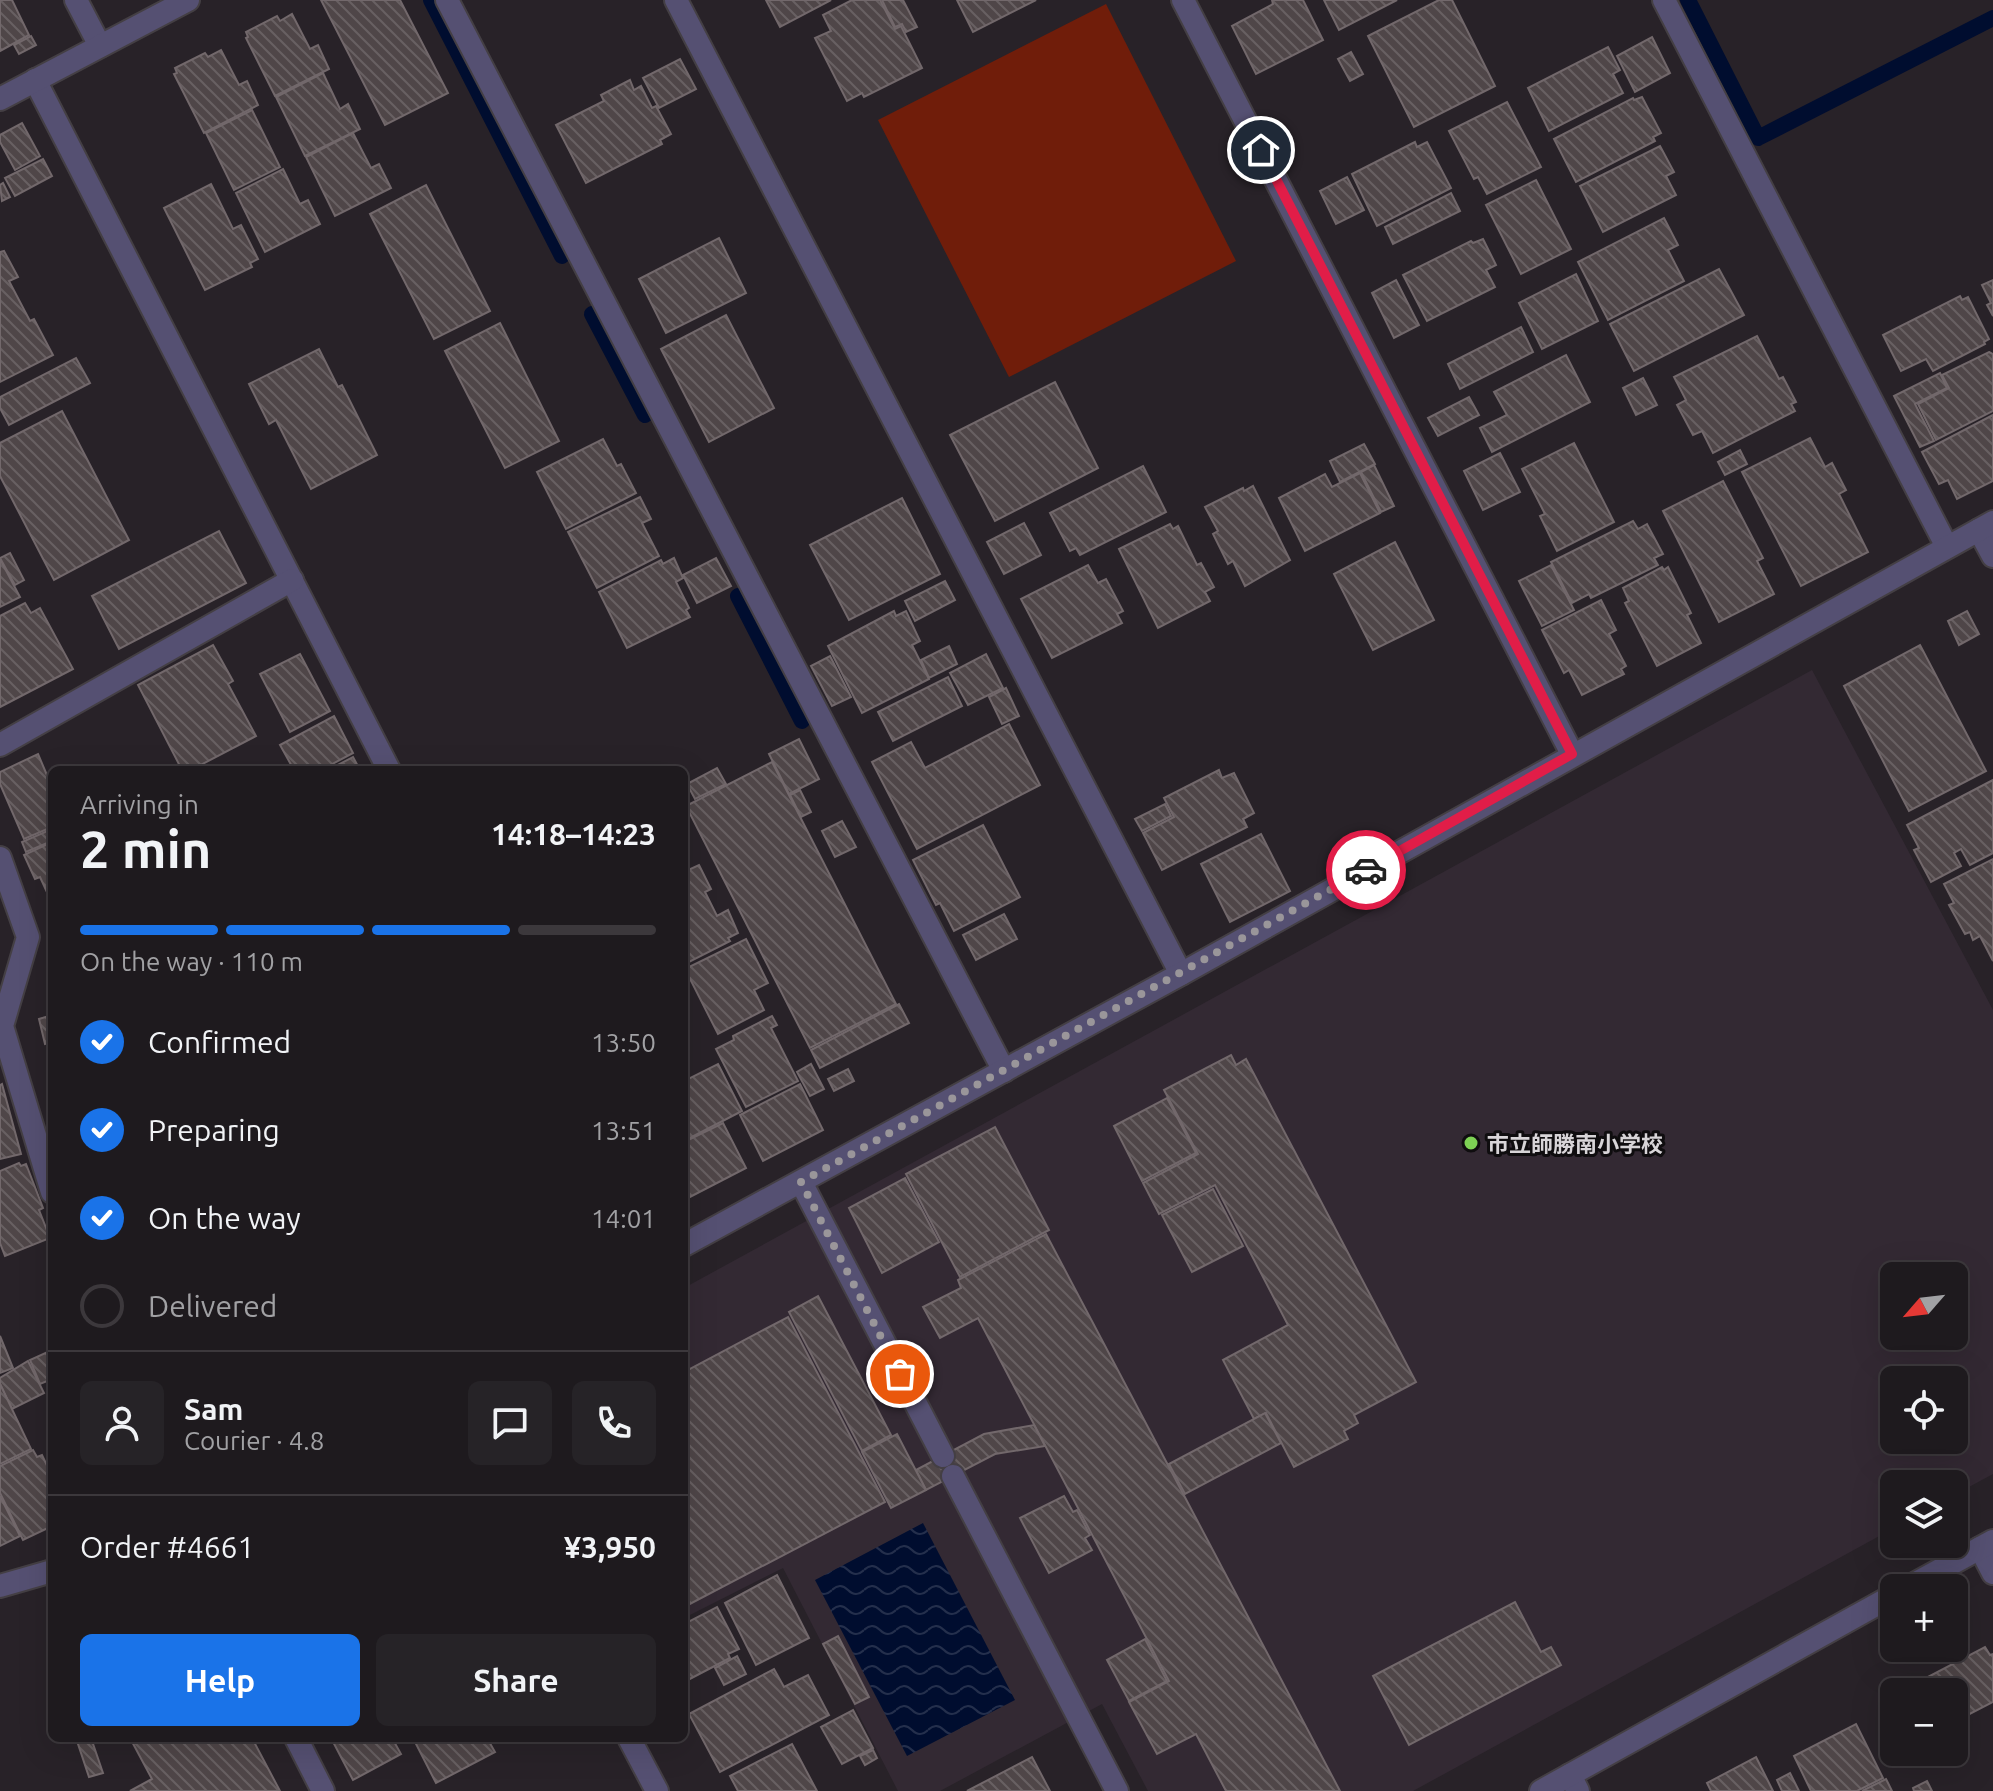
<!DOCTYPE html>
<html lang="en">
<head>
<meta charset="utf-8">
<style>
	body { margin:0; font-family:Ubuntu,"Noto Sans JP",sans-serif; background:#262327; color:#f1f3f6; height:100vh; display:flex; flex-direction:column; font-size:30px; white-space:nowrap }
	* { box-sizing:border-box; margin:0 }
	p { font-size:26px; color:#a1a1a4 }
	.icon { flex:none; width:44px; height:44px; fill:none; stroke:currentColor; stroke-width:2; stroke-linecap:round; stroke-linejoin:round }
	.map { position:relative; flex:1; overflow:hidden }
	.details { position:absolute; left:48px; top:766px; width:640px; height:976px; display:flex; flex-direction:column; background:#1e1a1e; border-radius:12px; box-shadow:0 8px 32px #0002,0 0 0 2px #3c383c }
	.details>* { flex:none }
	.needle { width:52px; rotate:242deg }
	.buttons { position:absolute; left:1880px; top:1262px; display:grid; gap:16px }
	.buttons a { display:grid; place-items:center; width:88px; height:88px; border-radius:12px; background:#1e1a1e; box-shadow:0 8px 32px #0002,0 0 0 2px #3c383c; font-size:40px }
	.pin { position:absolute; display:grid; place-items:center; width:68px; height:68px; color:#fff; margin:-34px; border:4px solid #fff; border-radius:50%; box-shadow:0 2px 8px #0007 }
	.courier { position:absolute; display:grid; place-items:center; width:80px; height:80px; margin:-40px; border:6px solid #e11d48; border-radius:50%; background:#fff; color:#222; box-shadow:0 2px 10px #0007 }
	.headline em { font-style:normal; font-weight:700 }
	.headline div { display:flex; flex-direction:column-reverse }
	.headline { display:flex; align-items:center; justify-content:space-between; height:136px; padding:0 32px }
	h1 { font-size:52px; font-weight:700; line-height:60px }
	.bar { display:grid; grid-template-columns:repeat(4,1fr); gap:12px 8px; align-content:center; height:96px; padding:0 32px }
	.bar i { height:10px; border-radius:6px; background:#3c383c }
	.bar .active { background:#1a73e8 }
	.bar p { grid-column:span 4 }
	.line { display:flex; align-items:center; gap:20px; padding:0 32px; border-top:2px solid #3c383c }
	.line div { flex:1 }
	.round { display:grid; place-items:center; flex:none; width:84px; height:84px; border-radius:12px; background:#262327 }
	ol { padding:0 32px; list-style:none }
	li { display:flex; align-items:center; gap:24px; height:88px }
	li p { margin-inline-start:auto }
	li .icon { padding:8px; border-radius:50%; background:#1a73e8; color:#fff; stroke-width:4 }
	li:last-child { color:#a1a1a4 }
	li i { width:44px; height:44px; border:4px solid #3c383c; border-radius:50% }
	.cta { display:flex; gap:16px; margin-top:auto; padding:16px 32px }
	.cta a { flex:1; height:92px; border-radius:12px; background:#1a73e8; color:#fff; font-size:32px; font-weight:700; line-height:92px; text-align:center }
	.cta a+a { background:#262327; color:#f1f3f6 }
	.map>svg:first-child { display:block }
	.built { fill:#332933; fill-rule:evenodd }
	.pitch { fill:#701d0a }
	.water { fill:url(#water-waves) }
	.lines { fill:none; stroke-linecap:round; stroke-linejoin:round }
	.stream { stroke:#000d2f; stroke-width:16 }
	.building { fill:url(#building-back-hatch); stroke:#72686b; stroke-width:2 }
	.minor-casing { stroke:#443f44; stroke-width:26 }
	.tertiary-casing { stroke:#443f44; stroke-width:26 }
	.minor { stroke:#555072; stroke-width:22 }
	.tertiary { stroke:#555072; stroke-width:22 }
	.done { stroke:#9a969a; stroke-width:8; stroke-dasharray:0 14.4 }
	.route { stroke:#e11d48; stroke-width:10 }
	.poi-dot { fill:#7dd154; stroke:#0f0d0f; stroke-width:3 }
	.labels { text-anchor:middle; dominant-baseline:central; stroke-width:6; stroke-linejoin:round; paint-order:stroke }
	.poi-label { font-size:22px; font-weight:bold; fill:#d8d5d8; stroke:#0f0d0f; text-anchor:start }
</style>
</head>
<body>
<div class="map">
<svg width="1993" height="1791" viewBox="0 0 1993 1791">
	<defs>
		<pattern id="water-waves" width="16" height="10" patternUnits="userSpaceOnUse" patternTransform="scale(2)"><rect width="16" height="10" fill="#000d2f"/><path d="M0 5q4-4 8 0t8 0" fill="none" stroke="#242f4c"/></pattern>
		<pattern id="building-back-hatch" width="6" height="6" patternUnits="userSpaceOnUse" patternTransform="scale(2)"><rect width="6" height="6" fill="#4f4648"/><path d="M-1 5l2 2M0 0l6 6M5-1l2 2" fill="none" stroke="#686062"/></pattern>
	</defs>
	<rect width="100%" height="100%" fill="#282228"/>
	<path class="built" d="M1812,670L1993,1010V1474L1954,1495V1484H1894V1528L1413,1791H1148L1102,1704L940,1791H898L783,1568L684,1618V1288ZM1894,1276H1954V1336H1894ZM1894,1380H1954V1440H1894Z"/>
	<polygon class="pitch" points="1106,4 1236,261 1009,377 878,120"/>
	<polygon class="water" points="923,1523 1015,1700 907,1756 815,1580"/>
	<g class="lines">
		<g class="stream">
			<polyline points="431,0 562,256"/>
			<polyline points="1688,0 1758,138 1993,18"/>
			<polyline points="592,314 645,415"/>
			<polyline points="738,596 802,721"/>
		</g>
	</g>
	<g class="building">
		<polygon points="0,0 12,0 29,35 0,51"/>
		<polygon points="321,0 400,0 448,93 385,125"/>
		<polygon points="766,0 831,0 780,27"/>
		<polygon points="852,0 880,0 895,29 901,26 922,68 864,97 862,93 847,101 815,38 831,31 823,15"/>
		<polygon points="882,0 903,0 917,27 906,32 902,24 895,27"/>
		<polygon points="957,0 1036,0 973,32"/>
		<polygon points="1272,0 1303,0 1323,40 1256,74 1232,26 1273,4"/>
		<polygon points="1324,0 1397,0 1339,30"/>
		<polygon points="1439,0 1452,0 1495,86 1414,127 1368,36"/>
		<polygon points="292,14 310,49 318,45 329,69 275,96 246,38 248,37 246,32 277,16 280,21"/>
		<polygon points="31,36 36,45 19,54 14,45"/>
		<polygon points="1652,37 1670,73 1635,92 1617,56"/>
		<polygon points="1608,47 1620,70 1613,74 1623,93 1549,131 1528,88"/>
		<polygon points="221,50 239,85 247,81 258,105 204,133 174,74 177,73 175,68 205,53 208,57"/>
		<polygon points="1351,52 1363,74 1350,81 1338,59"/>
		<polygon points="680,59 696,89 659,108 643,78"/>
		<polygon points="323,73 340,109 348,104 360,129 305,156 276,97"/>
		<polygon points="630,80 634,90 641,86 652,108 656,106 671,134 660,140 662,144 586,183 556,125 604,101 601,95"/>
		<polygon points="1642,97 1661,133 1653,137 1655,141 1576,182 1554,139 1633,98 1634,100"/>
		<polygon points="1507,102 1541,167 1487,194 1478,177 1474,179 1449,131"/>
		<polygon points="252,110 280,167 234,190 206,133"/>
		<polygon points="22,123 40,156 15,170 0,142 0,135"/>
		<polygon points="353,133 371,168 379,164 391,188 335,216 306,157"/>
		<polygon points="1415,142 1417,147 1427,142 1451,188 1377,226 1352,174"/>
		<polygon points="1660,146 1674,172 1666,176 1676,195 1603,232 1580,186"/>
		<polygon points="43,159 52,176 15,196 5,178"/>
		<polygon points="283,169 300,204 308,200 320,224 265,252 236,193"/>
		<polygon points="1347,177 1364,210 1336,224 1320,191"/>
		<polygon points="1536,180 1571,249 1521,274 1486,205"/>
		<polygon points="3,183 10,197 2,201 0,185"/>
		<polygon points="211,184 233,229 241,225 258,259 250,263 252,267 205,290 164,208"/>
		<polygon points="426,185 490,311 434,339 370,214"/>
		<polygon points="1451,193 1460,211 1393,244 1385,227"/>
		<polygon points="1664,218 1678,245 1668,250 1684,281 1608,320 1578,262"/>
		<polygon points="719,238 746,293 666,333 639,279"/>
		<polygon points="1483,239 1496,265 1486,270 1495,287 1427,321 1403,275 1471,241 1473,243"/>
		<polygon points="4,251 18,277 9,281 30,321 34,319 53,355 0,382 0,252"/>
		<polygon points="1719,269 1744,315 1634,371 1610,324"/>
		<polygon points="1576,274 1598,321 1542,349 1519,303"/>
		<polygon points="1396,280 1419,325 1394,338 1372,293"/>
		<polygon points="1993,280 1993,316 1987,305 1991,303 1982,285"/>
		<polygon points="1960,296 1962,300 1968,297 1989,339 1984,342 1985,344 1933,371 1926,359 1901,371 1883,335"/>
		<polygon points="726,315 774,408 709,442 661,349"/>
		<polygon points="500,323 559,441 505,468 445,351"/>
		<polygon points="1521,327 1533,352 1460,389 1448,364"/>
		<polygon points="1757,336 1779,379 1783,377 1796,402 1791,404 1795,411 1713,453 1702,431 1693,435 1677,405 1686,400 1674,377"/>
		<polygon points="319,349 338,387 342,385 377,455 311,489 276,420 269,424 249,384"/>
		<polygon points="1989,352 1993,354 1993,411 1936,440 1918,404 1949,388 1942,375"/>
		<polygon points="1566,355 1590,402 1492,452 1480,428 1507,415 1494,392"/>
		<polygon points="76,358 90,383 9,425 0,408 0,397"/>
		<polygon points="1940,373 1947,388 1915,404 1934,441 1920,447 1894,396"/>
		<polygon points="1643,378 1657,405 1636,415 1623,388"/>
		<polygon points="1055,382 1098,468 995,521 950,435"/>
		<polygon points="1469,397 1479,415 1438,436 1428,418"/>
		<polygon points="62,411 129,540 54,580 0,476 0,443"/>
		<polygon points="1993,415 1993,481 1957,499 1948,480 1939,484 1922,452"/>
		<polygon points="1810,438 1825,467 1832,463 1846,490 1839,494 1868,552 1801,586 1742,472"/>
		<polygon points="603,439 617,466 621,464 636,493 566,529 537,472"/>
		<polygon points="1574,443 1614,522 1557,551 1540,516 1545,514 1522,469"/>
		<polygon points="1364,444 1375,464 1340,482 1330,461"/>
		<polygon points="1740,450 1747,464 1725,475 1718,462"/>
		<polygon points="1500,453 1520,492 1483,510 1464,471"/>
		<polygon points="1374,465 1394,506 1381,512 1361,472"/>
		<polygon points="1143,466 1166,512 1080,555 1076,548 1070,551 1050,513"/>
		<polygon points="1360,473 1380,513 1305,551 1279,498 1325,474 1332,487"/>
		<polygon points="1723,481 1763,558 1757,561 1774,594 1719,622 1663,511"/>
		<polygon points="1253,486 1290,560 1245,586 1233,561 1228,564 1213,534 1218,531 1205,507 1243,488 1244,491"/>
		<polygon points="640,497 651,519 642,523 659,556 597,588 568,532"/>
		<polygon points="902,498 940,574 849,620 810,545"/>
		<polygon points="1633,521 1638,529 1647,524 1663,554 1654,558 1658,565 1591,598 1589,594 1572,603 1551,562"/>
		<polygon points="1024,523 1041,555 1004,574 987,542"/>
		<polygon points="1170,524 1173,529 1178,526 1197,565 1201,563 1214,587 1205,592 1210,601 1158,628 1119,549"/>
		<polygon points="219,531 246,583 119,649 92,596"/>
		<polygon points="1395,542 1434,620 1373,650 1334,574"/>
		<polygon points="10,553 24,580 15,585 0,558"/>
		<polygon points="674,558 683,578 676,582 689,608 686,610 690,617 627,648 599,592 661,560 663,564"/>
		<polygon points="716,558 731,586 697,603 683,575"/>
		<polygon points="0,559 20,597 0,607"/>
		<polygon points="1088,565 1098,583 1106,579 1123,611 1117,614 1122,623 1052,658 1021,599"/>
		<polygon points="1551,565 1574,610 1542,626 1519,581"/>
		<polygon points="1662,567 1664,570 1668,567 1691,613 1687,615 1701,643 1657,666 1625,603 1629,601 1623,588"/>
		<polygon points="945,581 955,600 915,621 905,601"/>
		<polygon points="1601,600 1616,630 1609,634 1626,666 1621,669 1624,674 1582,695 1569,670 1564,673 1542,630"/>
		<polygon points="25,603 31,613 40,608 73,669 0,707 0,616"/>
		<polygon points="894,611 896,616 906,611 920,641 912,645 929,679 862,713 828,646"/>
		<polygon points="1967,611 1979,634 1959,645 1948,621"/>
		<polygon points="213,645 233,681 228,684 256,736 191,770 182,770 138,685"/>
		<polygon points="1920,645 1986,771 1909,811 1844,686"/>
		<polygon points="949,646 957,664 929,678 921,660"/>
		<polygon points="300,654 330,711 290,732 260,674"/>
		<polygon points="986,654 1003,688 968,705 950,673"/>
		<polygon points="830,656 851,697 832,706 811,666"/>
		<polygon points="948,677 962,706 893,741 878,712"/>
		<polygon points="1006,688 1019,716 1002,724 989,697"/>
		<polygon points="334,716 353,753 321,770 294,770 280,745"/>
		<polygon points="1009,724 1040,785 917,849 872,762 911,742 925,768"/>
		<polygon points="799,739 819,779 789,794 769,754"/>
		<polygon points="38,754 52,787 52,827 24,839 0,784 0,772"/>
		<polygon points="353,757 360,770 328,770"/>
		<polygon points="772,762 896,1004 810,1048 686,806"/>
		<polygon points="717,768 726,784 695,799 687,784"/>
		<polygon points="1219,770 1222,778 1234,773 1254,813 1243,819 1247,827 1162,870 1143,833 1174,817 1164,798"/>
		<polygon points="1993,780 1993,853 1970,865 1961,849 1954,853 1961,866 1931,882 1914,850 1919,848 1907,825"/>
		<polygon points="800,790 811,812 801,817 790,795"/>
		<polygon points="1165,804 1171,816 1142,831 1135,819"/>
		<polygon points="842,821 856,847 835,857 822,831"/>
		<polygon points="983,825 1020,897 954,931 940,903 936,905 913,860"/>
		<polygon points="52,829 52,841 26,852 22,842"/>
		<polygon points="1261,834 1290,891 1230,922 1201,864"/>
		<polygon points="52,842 52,903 40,877 35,879 24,855"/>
		<polygon points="1993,859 1993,961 1980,936 1973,940 1970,932 1965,934 1949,905 1954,903 1944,884"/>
		<polygon points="699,865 711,889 705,892 717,916 728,910 738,933 728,938 730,941 689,962 684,953 684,872"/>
		<polygon points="1004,914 1017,939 976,960 963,935"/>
		<polygon points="746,939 768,983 754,990 764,1010 718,1034 685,969"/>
		<polygon points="899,1004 909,1023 820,1068 811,1050"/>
		<polygon points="52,1015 52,1042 45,1044 39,1019"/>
		<polygon points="772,1016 777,1025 771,1028 798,1081 746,1107 716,1049 734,1040 733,1036"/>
		<polygon points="1231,1055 1236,1065 1246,1059 1416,1382 1354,1415 1358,1423 1344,1431 1348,1439 1294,1467 1266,1413 1254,1419 1223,1360 1288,1325 1215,1185 1159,1214 1143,1183 1198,1154 1164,1090"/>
		<polygon points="718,1064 742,1111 684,1141 684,1081"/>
		<polygon points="811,1064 824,1089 810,1096 797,1072"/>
		<polygon points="848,1069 854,1081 834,1091 828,1079"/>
		<polygon points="2,1084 21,1154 0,1159 0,1085"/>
		<polygon points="800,1084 823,1130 763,1161 740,1115"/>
		<polygon points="1167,1098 1196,1153 1142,1181 1114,1126"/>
		<polygon points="723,1123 746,1168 684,1200 684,1142"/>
		<polygon points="995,1127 1049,1230 960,1277 906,1174"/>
		<polygon points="19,1163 21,1166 26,1164 43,1208 39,1210 50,1238 5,1256 0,1243 0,1171"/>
		<polygon points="905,1178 939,1242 882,1273 849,1208"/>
		<polygon points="1213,1189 1243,1246 1192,1272 1162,1215"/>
		<polygon points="1046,1234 1340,1791 1226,1791 1196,1734 1157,1754 1129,1702 1169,1681 978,1318 940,1338 923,1307 961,1288 958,1280"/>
		<polygon points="818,1296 891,1435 862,1451 789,1312"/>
		<polygon points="788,1317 885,1502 684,1607 684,1372"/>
		<polygon points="0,1336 13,1368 0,1373"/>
		<polygon points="52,1350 52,1392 47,1381 40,1384 30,1360"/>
		<polygon points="28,1361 44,1393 12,1409 0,1384 0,1378"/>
		<polygon points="0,1384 31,1449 0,1464"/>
		<polygon points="1265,1413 1281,1443 1185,1494 1169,1464"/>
		<polygon points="1034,1425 1045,1446 995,1454 926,1490 916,1470 984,1434"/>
		<polygon points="897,1434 926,1490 891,1508 862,1452"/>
		<polygon points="33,1450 37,1457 42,1455 52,1476 52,1526 23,1540 0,1493 0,1466"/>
		<polygon points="0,1496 20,1536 0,1546"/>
		<polygon points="1064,1496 1073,1512 1077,1510 1090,1535 1085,1538 1092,1550 1049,1573 1020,1518"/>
		<polygon points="777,1575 809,1638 756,1665 725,1603"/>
		<polygon points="1515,1602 1541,1652 1551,1647 1561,1665 1409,1745 1373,1676"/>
		<polygon points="717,1607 739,1649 728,1654 730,1658 684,1682 684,1624"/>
		<polygon points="838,1636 869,1697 855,1704 823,1644"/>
		<polygon points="1145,1639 1167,1681 1129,1701 1107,1660"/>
		<polygon points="1985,1647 1990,1655 1993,1654 1993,1702 1954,1722 1954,1692 1933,1692 1926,1678"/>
		<polygon points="737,1656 746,1674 724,1685 715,1668"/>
		<polygon points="774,1669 784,1687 808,1675 829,1715 720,1772 689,1714"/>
		<polygon points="1917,1679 1924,1692 1902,1692 1900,1688"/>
		<polygon points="853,1710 873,1748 842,1764 821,1727"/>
		<polygon points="1856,1724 1883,1778 1857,1791 1811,1791 1794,1756"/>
		<polygon points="76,1738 91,1738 103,1773 89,1777"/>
		<polygon points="130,1738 252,1738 280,1791 130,1791 152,1779"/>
		<polygon points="331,1738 392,1738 401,1754 353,1780"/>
		<polygon points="413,1738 487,1738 495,1752 436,1783"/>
		<polygon points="792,1744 817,1791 738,1791 730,1776"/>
		<polygon points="873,1750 877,1758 865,1765 860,1756"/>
		<polygon points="1032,1757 1050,1791 967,1791"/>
		<polygon points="1756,1757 1773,1791 1711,1791 1707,1783"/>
		<polygon points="1790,1773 1799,1791 1782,1791 1777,1780"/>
		<polygon points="1886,1779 1892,1791 1862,1791"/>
		<polygon points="1927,1781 1932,1791 1914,1791 1913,1788"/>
	</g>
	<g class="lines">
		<g class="minor-casing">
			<g id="minor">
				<polyline points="76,0 100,46"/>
				<polyline points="447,0 1004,1071"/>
				<polyline points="676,0 1181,974"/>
				<polyline points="1183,0 1572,754"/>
				<polyline points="1664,0 1947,547"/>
				<polyline points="35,80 389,770"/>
				<polyline points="0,99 188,0"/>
				<polyline points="1979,530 1993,556"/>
				<polyline points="0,745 292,580"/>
				<polyline points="0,858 28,937 2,1026 52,1192"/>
				<polyline points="801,1182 943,1456"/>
				<polyline points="684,1245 1181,974 1993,522"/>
				<polyline points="953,1476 1117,1791"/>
				<polyline points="1980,1548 1993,1573"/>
				<polyline points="0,1586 52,1571"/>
				<polyline points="296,1738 323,1791"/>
				<polyline points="629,1738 657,1791"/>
				<polyline points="1570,1775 1578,1791"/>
			</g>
		</g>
		<g class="tertiary-casing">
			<g id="tertiary">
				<polyline points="1907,1588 1993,1541"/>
				<polyline points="1541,1791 1894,1595"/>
			</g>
		</g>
		<use href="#minor" class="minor"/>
		<use href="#tertiary" class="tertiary"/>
	</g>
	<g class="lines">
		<polyline class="done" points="900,1374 801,1182 1366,870"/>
		<polyline class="route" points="1261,150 1572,754 1366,870"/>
	</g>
	<circle class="poi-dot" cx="1471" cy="1143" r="8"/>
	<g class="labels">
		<g class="poi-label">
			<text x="1487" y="1143">市立師勝南小学校</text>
		</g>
	</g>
</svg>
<div class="buttons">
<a><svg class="needle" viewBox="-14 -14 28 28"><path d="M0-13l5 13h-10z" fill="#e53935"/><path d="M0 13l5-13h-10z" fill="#a1a1a4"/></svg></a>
<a><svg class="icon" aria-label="locate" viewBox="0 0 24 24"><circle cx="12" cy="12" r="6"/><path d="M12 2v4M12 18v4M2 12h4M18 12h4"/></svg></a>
<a><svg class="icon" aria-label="layers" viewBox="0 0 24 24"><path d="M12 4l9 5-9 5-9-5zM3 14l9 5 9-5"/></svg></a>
<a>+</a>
<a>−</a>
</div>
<div class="pin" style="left:900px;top:1374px;background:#ea580c"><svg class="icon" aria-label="bag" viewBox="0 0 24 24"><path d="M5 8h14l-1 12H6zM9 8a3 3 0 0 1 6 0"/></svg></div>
<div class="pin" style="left:1261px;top:150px;background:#1f2937"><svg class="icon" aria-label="home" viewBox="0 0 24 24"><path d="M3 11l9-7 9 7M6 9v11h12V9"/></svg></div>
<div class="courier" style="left:1366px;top:870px"><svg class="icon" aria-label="car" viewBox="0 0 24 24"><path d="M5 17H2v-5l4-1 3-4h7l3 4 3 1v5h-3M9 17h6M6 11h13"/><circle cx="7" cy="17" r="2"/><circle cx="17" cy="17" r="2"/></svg></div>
<section class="details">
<div class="headline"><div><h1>2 min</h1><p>Arriving in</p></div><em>14:18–14:23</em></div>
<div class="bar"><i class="active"></i><i class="active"></i><i class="active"></i><i></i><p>On the way · 110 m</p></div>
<ol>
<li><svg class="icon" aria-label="check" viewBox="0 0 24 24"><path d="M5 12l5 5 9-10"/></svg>Confirmed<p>13:50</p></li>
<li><svg class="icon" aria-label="check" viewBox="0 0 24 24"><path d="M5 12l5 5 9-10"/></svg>Preparing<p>13:51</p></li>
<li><svg class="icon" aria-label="check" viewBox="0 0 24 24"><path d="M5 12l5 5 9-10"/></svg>On the way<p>14:01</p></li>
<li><i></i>Delivered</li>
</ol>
<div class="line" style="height:144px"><a class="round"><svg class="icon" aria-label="person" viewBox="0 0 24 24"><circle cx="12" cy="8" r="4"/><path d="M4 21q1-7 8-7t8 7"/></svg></a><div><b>Sam</b><p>Courier · 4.8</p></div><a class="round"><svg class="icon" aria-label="chat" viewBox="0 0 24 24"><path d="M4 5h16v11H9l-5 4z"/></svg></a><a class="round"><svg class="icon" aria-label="phone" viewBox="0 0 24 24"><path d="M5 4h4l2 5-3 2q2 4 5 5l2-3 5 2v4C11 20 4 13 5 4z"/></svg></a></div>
<div class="line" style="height:104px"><div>Order #4661</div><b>¥3,950</b></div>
<div class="cta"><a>Help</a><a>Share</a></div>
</section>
</div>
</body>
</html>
